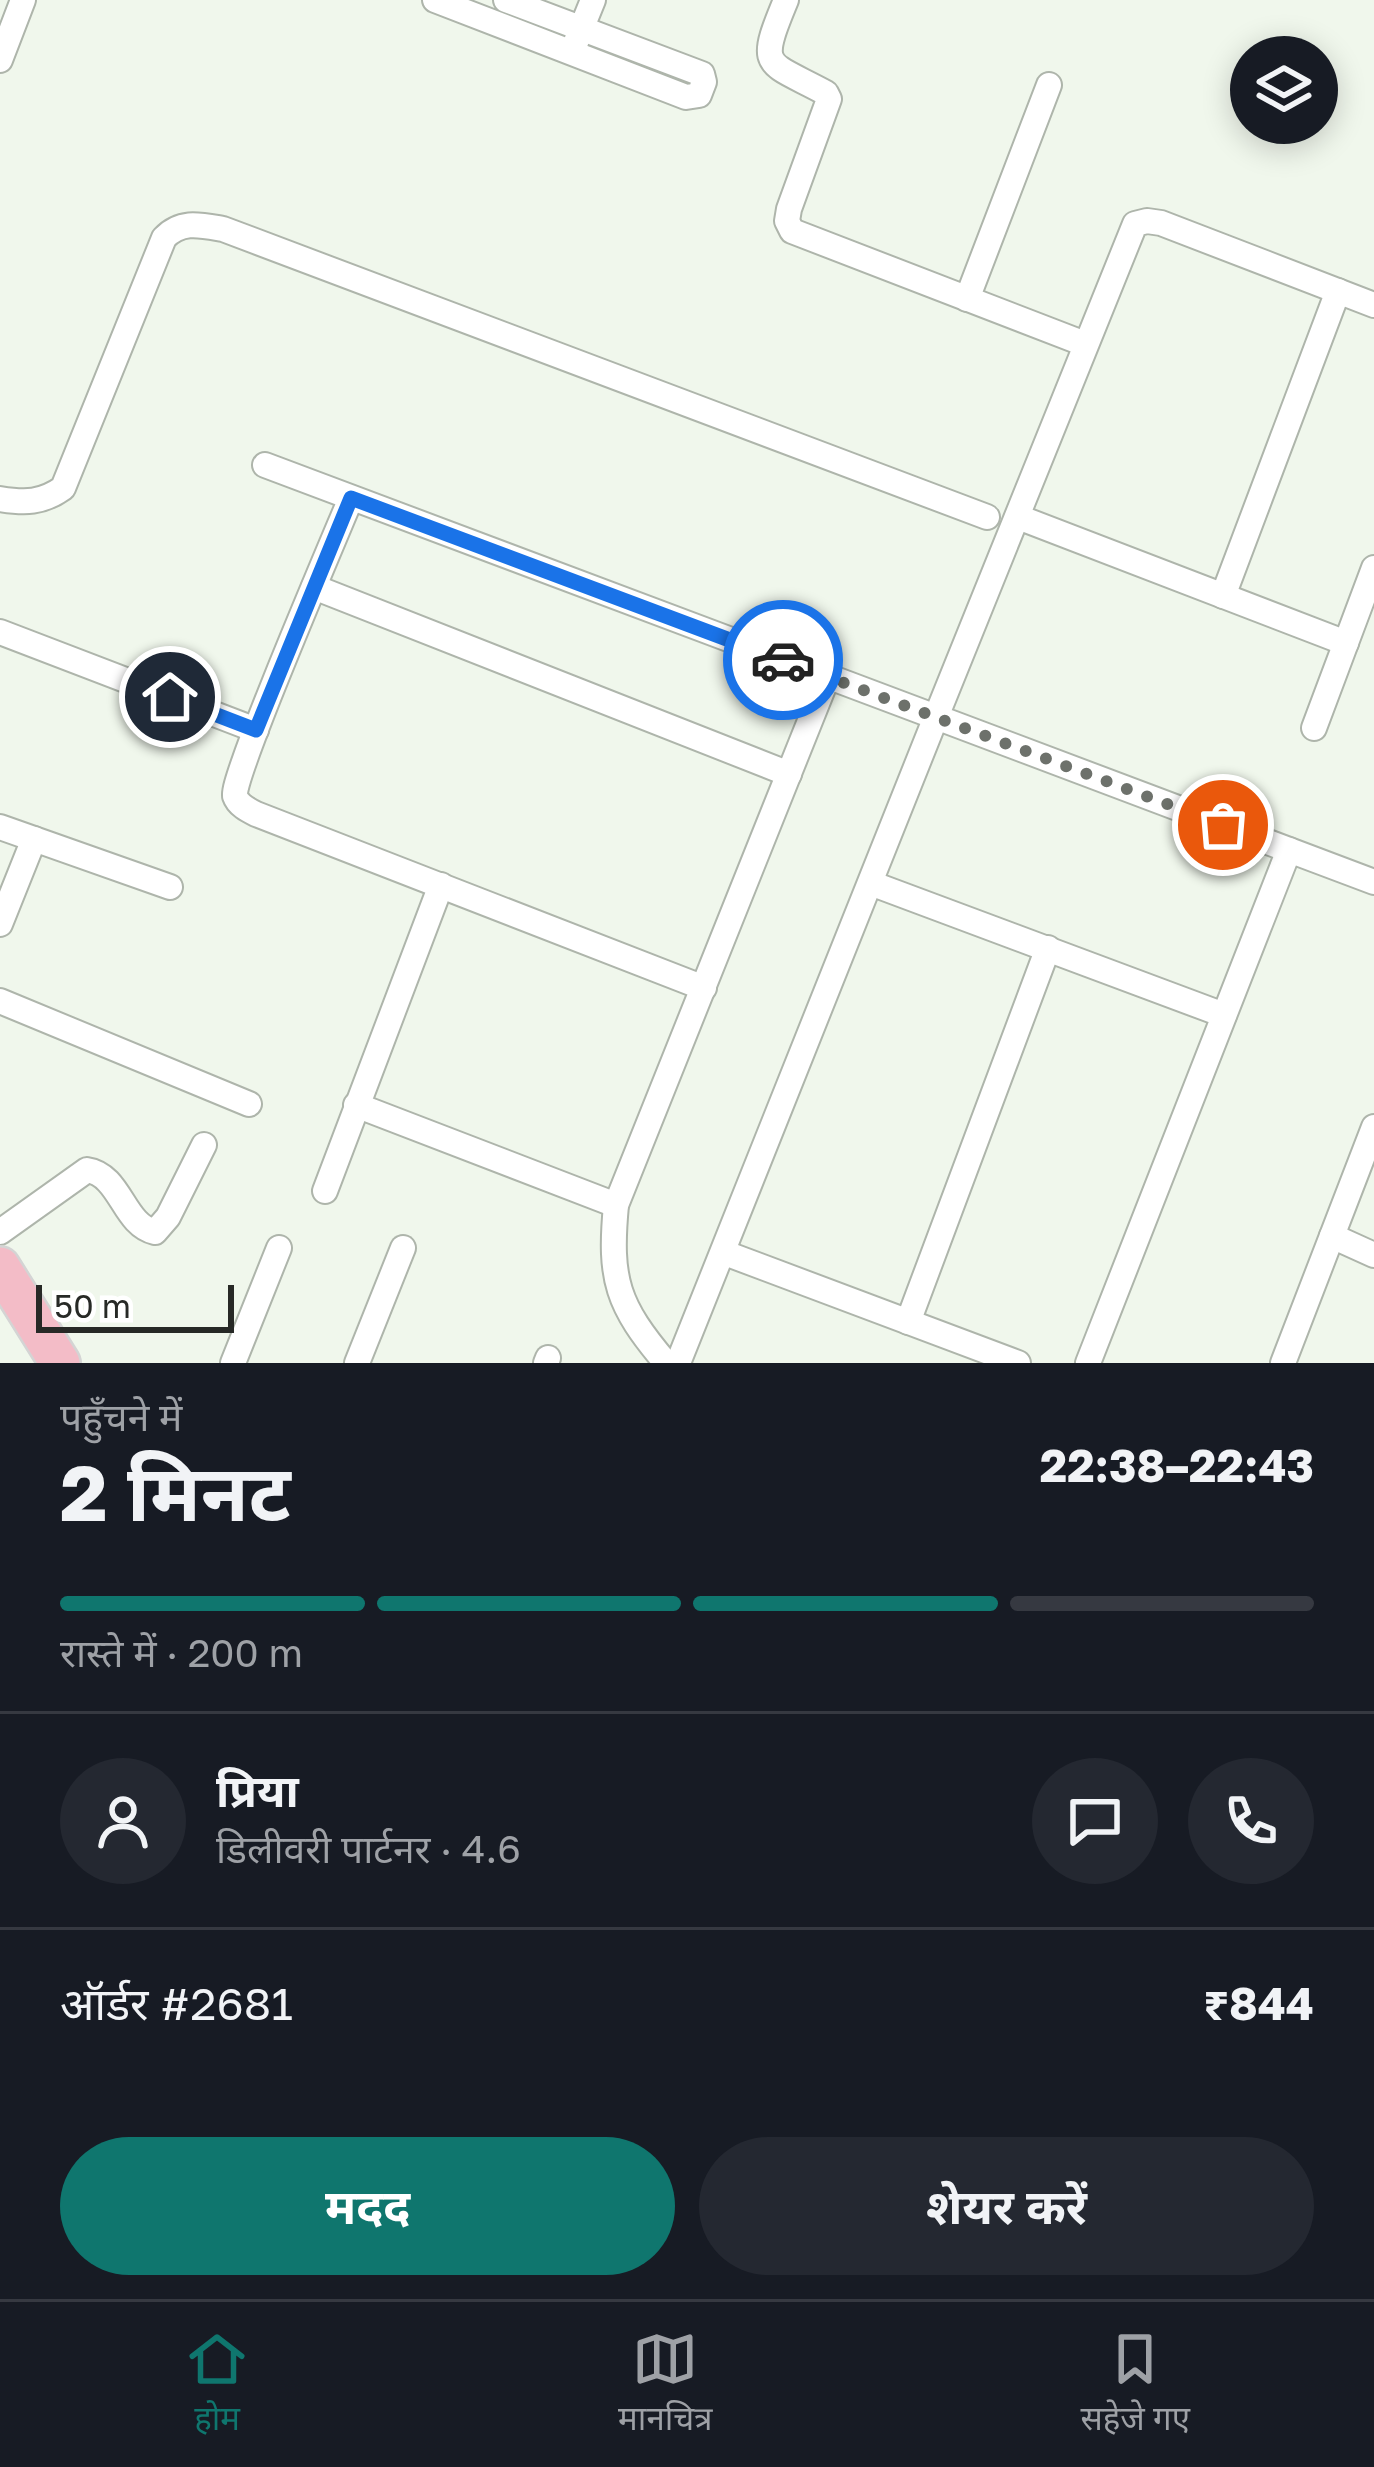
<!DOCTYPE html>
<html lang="hi">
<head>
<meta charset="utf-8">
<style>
	body { margin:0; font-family:"Golos Text","Noto Sans Devanagari",sans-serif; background:#242831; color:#f1f3f6; height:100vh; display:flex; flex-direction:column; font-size:45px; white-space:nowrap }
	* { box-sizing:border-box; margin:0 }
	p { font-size:39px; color:#9ea1a6 }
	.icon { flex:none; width:66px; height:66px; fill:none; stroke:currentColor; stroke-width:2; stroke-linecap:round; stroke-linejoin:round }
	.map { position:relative; height:1363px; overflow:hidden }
	.details { display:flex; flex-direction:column; background:#171b24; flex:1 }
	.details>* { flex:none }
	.controls { position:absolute; left:1230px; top:36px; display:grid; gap:24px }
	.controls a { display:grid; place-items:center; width:108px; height:108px; border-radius:50%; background:#171b24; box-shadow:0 6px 30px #0003; font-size:60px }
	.scale { position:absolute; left:36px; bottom:30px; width:198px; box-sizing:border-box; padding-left:12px; border:6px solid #272926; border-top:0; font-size:33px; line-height:42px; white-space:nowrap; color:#272926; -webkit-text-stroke:9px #fff; paint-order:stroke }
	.pin { position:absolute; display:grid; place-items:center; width:102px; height:102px; color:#fff; margin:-51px; border:6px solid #fff; border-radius:50%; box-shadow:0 3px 12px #0007 }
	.courier { position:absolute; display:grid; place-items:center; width:120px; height:120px; margin:-60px; border:9px solid #1a73e8; border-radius:50%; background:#fff; color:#222; box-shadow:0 3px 15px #0007 }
	.headline em { font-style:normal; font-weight:700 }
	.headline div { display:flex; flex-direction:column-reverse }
	.headline { display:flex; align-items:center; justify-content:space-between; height:204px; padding:0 60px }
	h1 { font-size:78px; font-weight:700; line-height:90px }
	.bar { display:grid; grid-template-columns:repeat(4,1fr); gap:18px 12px; align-content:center; height:144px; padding:0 60px }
	.bar i { height:15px; border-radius:9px; background:#363941 }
	.bar .active { background:#0f766e }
	.bar p { grid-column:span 4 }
	.line { display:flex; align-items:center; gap:30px; padding:0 60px; border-top:3px solid #363941 }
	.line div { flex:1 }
	.round { display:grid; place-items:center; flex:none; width:126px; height:126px; border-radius:63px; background:#242831 }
	.button { display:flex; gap:24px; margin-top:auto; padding:24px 60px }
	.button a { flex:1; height:138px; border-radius:72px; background:#0f766e; color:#fff; font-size:48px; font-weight:700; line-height:138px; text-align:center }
	.button a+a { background:#242831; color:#f1f3f6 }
	.tab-bar { display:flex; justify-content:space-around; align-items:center; height:168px; border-top:3px solid #363941; background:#171b24; font-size:33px; color:#9ea1a6 }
	.tab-bar a { display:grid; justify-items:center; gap:6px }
	.tab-bar .active { color:#0f766e }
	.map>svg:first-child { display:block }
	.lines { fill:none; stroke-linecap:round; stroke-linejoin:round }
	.street-casing { stroke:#aeb5ab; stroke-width:28 }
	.primary-casing { stroke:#d4d4d4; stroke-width:44 }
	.street { stroke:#fff; stroke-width:24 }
	.primary { stroke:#f3bcc7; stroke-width:39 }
	.done { stroke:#6d716b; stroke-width:12; stroke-dasharray:0 21.6 }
	.route { stroke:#1a73e8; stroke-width:15 }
</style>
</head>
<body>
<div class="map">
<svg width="1374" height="1363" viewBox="0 0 1374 1363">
	<rect width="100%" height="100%" fill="#f0f7ec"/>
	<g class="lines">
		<g class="street-casing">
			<g id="street">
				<polyline points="435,0 686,97 699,95 704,82 702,74 506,0"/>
				<path d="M786,0C757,70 765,60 826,93L829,99L789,209L787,221L792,231L1085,344"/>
				<polyline points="576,42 593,0"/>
				<polyline points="0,60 23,0"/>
				<polyline points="967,299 1049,85"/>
				<polyline points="1374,305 1161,223 1147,221 1135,224 936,717 1374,882"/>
				<polyline points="265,465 936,717 678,1363"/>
				<path d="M351,498C337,532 230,781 235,796C238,805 248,810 256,814L704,988"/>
				<path d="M0,499C25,503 42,503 63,488L164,238C181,220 200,225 223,229L987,517"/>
				<polyline points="1018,517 1346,643"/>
				<polyline points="314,587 789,774"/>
				<polyline points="1223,596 1338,291"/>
				<polyline points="0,632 256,730"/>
				<polyline points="1314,728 1374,568"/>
				<polyline points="0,827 170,887"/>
				<polyline points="873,884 1224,1015"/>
				<polyline points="0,924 34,839"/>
				<polyline points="0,1001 249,1104"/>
				<polyline points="356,1105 616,1205"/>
				<polyline points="325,1191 441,885"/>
				<path d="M0,1232L87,1170C121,1175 123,1225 155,1232L168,1217L204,1145"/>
				<polyline points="1332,1236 1374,1255"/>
				<polyline points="725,1253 1018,1363"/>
				<polyline points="908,1322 1048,948"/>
				<polyline points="233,1363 279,1248"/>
				<polyline points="357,1363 403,1248"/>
				<polyline points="546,1363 548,1358"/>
				<path d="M666,1363C617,1305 609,1280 616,1205L828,676"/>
				<polyline points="1088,1363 1289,850"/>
				<polyline points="1283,1363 1374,1127"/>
			</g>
		</g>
		<g class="primary-casing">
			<polyline id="primary" points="0,1267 60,1363"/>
		</g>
		<use href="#street" class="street"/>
		<use href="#primary" class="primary"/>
	</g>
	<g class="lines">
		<polyline class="done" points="783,660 1223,825"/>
		<polyline class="route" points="170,697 256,730 351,498 783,660"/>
	</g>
</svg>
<div class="controls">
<a><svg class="icon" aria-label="layers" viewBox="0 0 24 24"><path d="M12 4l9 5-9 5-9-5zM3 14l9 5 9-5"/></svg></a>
</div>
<div class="scale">50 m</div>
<div class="pin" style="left:1223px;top:825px;background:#ea580c"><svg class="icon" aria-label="bag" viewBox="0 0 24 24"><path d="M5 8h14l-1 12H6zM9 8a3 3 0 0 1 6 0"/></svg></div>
<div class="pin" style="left:170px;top:697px;background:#1f2937"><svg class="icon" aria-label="home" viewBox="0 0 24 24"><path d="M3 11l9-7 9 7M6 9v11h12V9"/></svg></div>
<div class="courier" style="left:783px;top:660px"><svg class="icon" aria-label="car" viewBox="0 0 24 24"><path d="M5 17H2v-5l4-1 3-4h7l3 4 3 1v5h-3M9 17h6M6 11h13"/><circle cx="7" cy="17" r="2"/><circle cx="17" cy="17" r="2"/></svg></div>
</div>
<section class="details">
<div class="headline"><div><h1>2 मिनट</h1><p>पहुँचने में</p></div><em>22:38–22:43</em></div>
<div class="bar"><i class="active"></i><i class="active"></i><i class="active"></i><i></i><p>रास्ते में · 200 m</p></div>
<div class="line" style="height:216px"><a class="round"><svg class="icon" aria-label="person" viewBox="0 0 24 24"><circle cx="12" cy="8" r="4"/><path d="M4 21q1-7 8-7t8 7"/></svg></a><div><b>प्रिया</b><p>डिलीवरी पार्टनर · 4.6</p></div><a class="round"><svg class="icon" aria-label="chat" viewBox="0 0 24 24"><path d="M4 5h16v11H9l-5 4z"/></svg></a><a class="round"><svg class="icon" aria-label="phone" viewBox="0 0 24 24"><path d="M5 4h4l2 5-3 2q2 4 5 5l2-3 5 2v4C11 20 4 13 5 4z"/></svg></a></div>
<div class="line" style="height:156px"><div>ऑर्डर #2681</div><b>₹844</b></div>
<div class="button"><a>मदद</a><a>शेयर करें</a></div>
</section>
<nav class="tab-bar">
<a class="active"><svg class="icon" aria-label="home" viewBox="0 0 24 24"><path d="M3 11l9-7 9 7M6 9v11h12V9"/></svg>होम</a>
<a><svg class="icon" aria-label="map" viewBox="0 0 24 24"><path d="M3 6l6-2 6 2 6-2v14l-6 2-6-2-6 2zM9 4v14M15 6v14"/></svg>मानचित्र</a>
<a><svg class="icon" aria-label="saved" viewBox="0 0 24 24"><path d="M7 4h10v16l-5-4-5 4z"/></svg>सहेजे गए</a>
</nav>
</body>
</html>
